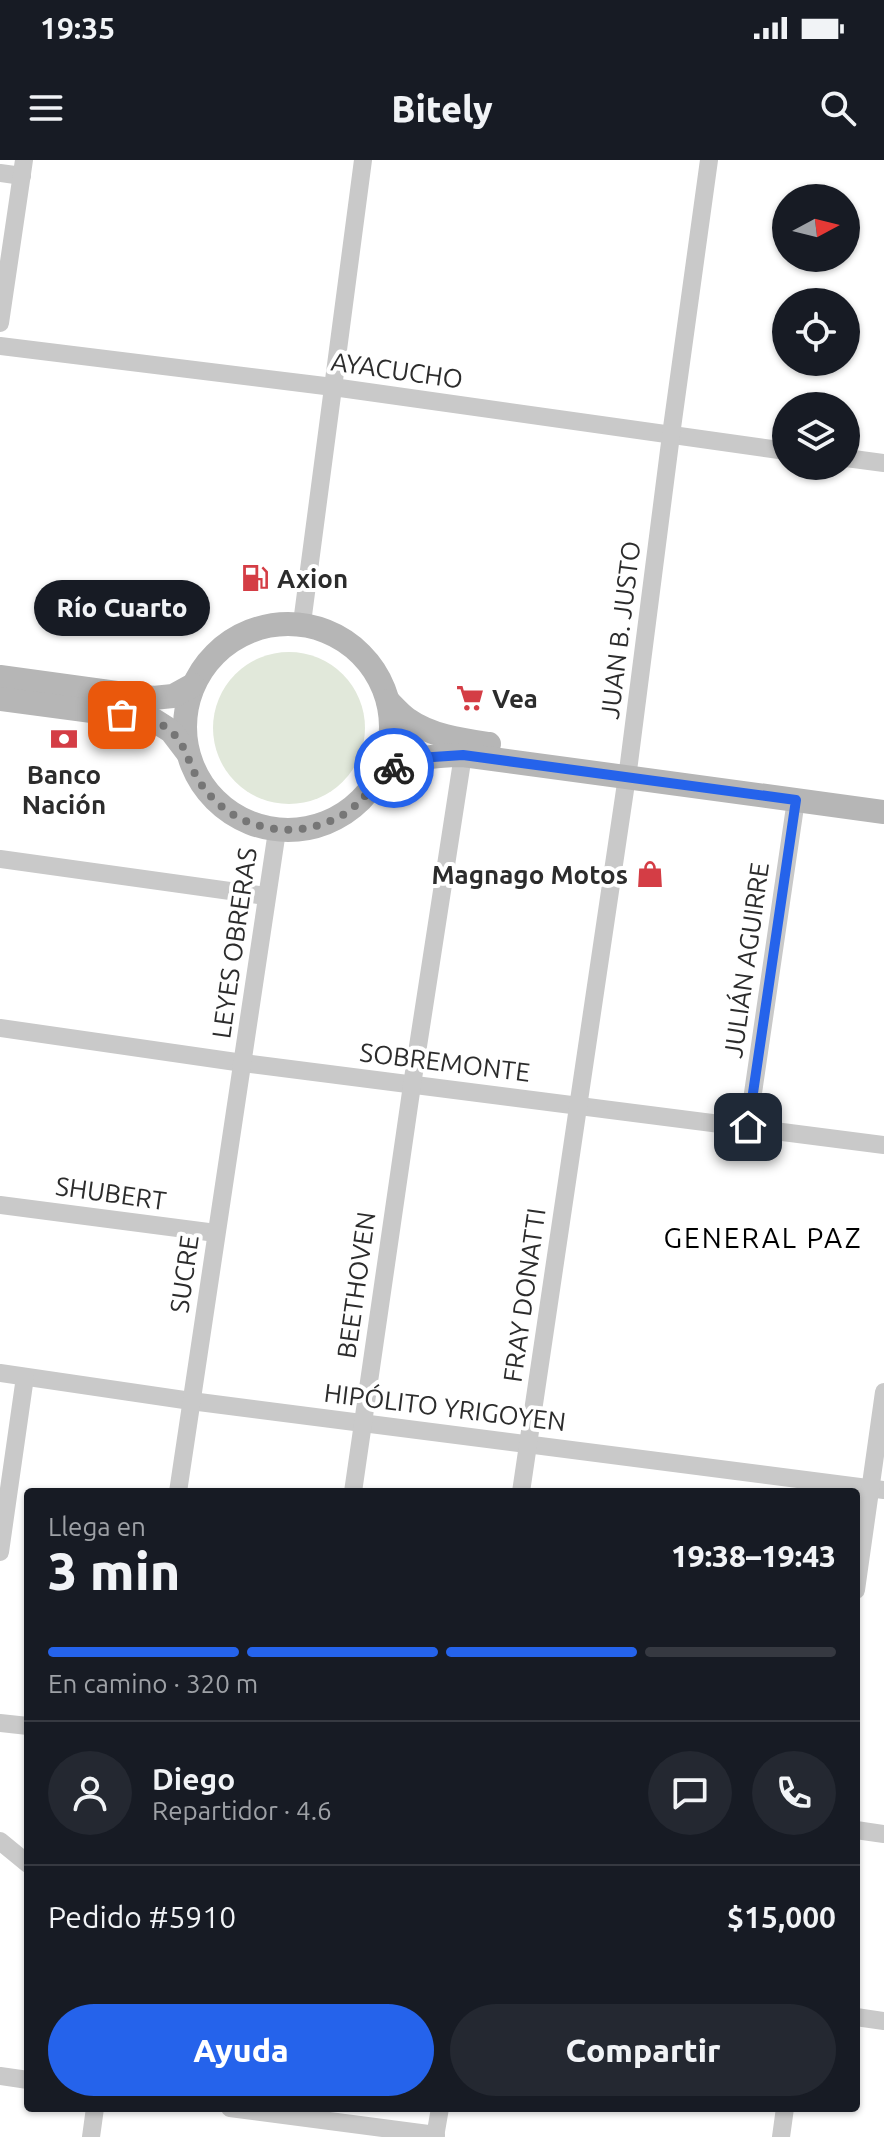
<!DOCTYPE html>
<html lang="es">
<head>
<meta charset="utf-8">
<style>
	body { margin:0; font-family:Ubuntu,sans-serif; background:#242831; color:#f1f3f6; height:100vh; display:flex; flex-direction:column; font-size:30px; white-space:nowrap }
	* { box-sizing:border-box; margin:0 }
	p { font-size:26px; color:#9ea1a6 }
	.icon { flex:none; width:44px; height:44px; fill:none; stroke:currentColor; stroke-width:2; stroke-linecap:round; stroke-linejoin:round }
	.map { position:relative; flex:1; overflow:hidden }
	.details { position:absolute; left:24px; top:1328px; width:836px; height:624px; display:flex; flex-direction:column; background:#171b24; border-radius:8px; box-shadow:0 2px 6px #0004 }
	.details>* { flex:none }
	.needle { width:52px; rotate:83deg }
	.buttons { position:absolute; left:772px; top:24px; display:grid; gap:16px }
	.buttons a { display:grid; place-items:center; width:88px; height:88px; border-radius:50%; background:#171b24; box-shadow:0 2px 6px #0004; font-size:40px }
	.pin { position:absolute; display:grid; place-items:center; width:68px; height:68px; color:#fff; margin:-34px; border-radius:16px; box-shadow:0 4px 12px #0006 }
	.courier { position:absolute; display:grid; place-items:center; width:80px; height:80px; margin:-40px; border:6px solid #2563eb; border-radius:50%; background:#fff; color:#222; box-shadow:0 2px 10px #0007 }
	.bubble { position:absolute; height:56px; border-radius:28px; background:#171b24; box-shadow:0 2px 6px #0004; font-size:26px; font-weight:800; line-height:56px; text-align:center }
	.head em { font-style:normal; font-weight:800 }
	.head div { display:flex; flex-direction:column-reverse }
	.head { display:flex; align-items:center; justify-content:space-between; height:136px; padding:0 24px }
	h1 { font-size:52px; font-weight:800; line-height:60px }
	.bar { display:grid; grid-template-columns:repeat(4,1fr); gap:12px 8px; align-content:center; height:96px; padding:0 24px }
	.bar i { height:10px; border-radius:6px; background:#363941 }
	.bar .on { background:#2563eb }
	.bar p { grid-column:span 4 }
	.line { display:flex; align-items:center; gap:20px; padding:0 24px; border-top:2px solid #363941 }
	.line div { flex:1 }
	.round { display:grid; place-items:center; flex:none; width:84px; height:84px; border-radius:42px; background:#242831 }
	.action { display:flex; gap:16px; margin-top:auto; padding:16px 24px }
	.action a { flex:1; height:92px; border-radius:48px; background:#2563eb; color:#fff; font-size:32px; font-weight:800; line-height:92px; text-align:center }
	.action a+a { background:#242831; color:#f1f3f6 }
	.status { display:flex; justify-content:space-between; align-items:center; height:56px; padding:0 40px; background:#171b24; direction:ltr }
	.status svg { height:22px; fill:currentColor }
	header { display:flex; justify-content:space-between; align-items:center; height:104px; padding:0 24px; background:#171b24; font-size:36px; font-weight:800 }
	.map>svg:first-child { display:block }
	.green { fill:#e1e8da }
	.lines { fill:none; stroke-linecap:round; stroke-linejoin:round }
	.street { stroke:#c9c9c9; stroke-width:18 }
	.secondary { stroke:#b6b6b6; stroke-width:24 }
	.done { stroke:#767676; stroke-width:8; stroke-dasharray:0 14.4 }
	.route { stroke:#2563eb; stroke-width:10 }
	.labels { text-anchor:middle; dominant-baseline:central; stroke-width:8; stroke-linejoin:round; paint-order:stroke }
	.street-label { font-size:26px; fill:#2c2c2c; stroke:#fff }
	.poi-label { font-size:26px; font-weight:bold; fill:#2c2c2c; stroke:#fff; text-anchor:start }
	.neighbourhood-label { font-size:28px; letter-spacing:2px; fill:#000; stroke:#fff }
</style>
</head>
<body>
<div class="status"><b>19:35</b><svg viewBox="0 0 49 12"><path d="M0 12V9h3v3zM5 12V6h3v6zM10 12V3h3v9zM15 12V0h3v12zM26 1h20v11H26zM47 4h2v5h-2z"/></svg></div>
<header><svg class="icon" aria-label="menu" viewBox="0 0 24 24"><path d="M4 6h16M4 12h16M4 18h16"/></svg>Bitely<svg class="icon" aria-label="search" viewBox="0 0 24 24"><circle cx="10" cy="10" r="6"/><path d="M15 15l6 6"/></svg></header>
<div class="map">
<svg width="884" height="1977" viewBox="0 0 884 1977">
	<rect width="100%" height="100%" fill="#fff"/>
	<circle class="green" cx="289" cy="568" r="76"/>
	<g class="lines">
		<g class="street">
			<polyline points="0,13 22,16"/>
			<polyline points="0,163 24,0"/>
			<polyline points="0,186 333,227 786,291"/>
			<polyline points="846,298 884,303"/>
			<polyline points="302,463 363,0"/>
			<polyline points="0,699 266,736"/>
			<polyline points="0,868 243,903 884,985"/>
			<polyline points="748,967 796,640"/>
			<polyline points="0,1045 216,1073"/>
			<polyline points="0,1213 191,1241 884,1330"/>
			<polyline points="178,1332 277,671"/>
			<polyline points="353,1332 412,925 463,595"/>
			<polyline points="521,1332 629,603 671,275 709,0"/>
			<polyline points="0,1392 25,1217"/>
			<polyline points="856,1430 884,1232"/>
			<polyline points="0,1563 28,1566"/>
			<polyline points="856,1670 884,1674"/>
			<polyline points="0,1681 28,1704"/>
			<polyline points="856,1857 884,1861"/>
			<polyline points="0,1916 28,1920"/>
			<polyline points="230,1948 436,1975"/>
			<polyline points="91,1977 95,1948"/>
			<polyline points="435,1977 440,1948"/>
			<polyline points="781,1977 785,1948"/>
		</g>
		<g class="secondary">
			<circle cx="288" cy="567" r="103"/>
			<polyline points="0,517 153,538 173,536 193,525"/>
			<polyline points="0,539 152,559 171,571 187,592"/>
			<path d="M388,541C394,547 400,554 407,559C431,576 461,580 489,584"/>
			<path d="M379,615C410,599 429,595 463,595L884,652"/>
		</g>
	</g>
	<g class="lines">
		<path class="done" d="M122,555C139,558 154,558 168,569C186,582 188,604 199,621C228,667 287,682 335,659C345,655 357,645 364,637C369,631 373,622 378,617C382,613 389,610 394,608"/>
		<polyline class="route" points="394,608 418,598 463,595 796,640 748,967"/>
	</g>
	<defs>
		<g id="fuel-bare" transform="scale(2.16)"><path d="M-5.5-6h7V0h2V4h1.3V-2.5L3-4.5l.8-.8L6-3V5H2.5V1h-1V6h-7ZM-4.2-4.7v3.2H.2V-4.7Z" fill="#d43d45" stroke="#fff" stroke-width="2.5" paint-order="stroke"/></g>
		<g id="supermarket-bare" transform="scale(2.16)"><path d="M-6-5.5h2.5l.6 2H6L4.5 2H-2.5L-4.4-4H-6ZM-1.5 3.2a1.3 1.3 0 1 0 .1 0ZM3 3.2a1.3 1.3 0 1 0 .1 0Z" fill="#d43d45" stroke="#fff" stroke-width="2.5" paint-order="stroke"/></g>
		<g id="bank-bare" transform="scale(2.16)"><path d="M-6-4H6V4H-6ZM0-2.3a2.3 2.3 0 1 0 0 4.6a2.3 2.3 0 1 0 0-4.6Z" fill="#d43d45" stroke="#fff" stroke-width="2.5" paint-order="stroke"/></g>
		<g id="shop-bare" transform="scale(2.16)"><path d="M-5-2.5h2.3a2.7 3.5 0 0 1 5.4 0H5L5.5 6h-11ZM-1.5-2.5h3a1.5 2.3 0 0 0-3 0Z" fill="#d43d45" stroke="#fff" stroke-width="2.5" paint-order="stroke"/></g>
	</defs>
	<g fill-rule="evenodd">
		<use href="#fuel-bare" x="255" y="418"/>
		<use href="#supermarket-bare" x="470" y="538"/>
		<use href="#bank-bare" x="64" y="579"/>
		<use href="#shop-bare" x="650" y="714"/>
	</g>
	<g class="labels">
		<g class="street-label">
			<text transform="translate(397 210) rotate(8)">AYACUCHO</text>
			<text transform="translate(620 470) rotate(-83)">JUAN B. JUSTO</text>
			<text transform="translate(234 783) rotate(-82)">LEYES OBRERAS</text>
			<text transform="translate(746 800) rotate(-82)">JULIÁN AGUIRRE</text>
			<text transform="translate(445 902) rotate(7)">SOBREMONTE</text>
			<text transform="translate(111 1033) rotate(8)">SHUBERT</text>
			<text transform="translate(184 1114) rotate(-82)">SUCRE</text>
			<text transform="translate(356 1125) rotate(-82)">BEETHOVEN</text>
			<text transform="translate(524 1135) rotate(-82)">FRAY DONATTI</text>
			<text transform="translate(445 1247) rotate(7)">HIPÓLITO YRIGOYEN</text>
		</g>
		<g class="poi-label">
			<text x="277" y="418">Axion</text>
			<text x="492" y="538">Vea</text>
			<text x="64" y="614" text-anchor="middle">Banco<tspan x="64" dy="30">Nación</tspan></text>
			<text x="628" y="714" text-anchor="end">Magnago Motos</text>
		</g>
		<g class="neighbourhood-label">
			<text x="763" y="1077">GENERAL PAZ</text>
		</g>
	</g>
</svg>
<div class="buttons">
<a><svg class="needle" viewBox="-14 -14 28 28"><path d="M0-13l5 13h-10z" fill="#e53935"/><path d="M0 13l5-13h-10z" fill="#9ea1a6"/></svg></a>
<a><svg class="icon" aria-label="locate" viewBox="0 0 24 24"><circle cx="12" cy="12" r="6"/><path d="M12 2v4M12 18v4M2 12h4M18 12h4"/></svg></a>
<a><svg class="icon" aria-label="layers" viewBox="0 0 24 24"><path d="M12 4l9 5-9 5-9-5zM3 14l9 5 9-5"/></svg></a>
</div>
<div class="pin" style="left:122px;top:555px;background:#ea580c"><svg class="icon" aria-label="bag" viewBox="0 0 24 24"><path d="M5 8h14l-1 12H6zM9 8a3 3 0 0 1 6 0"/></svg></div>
<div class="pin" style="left:748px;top:967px;background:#1f2937"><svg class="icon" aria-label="home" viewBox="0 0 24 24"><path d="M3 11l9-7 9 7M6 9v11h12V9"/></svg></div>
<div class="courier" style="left:394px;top:608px"><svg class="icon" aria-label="bike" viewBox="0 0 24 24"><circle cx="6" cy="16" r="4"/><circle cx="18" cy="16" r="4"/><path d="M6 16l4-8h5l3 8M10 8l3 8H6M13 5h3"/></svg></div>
<div class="bubble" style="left:34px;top:420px;width:176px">Río Cuarto</div>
<section class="details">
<div class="head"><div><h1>3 min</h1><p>Llega en</p></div><em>19:38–19:43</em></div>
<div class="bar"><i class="on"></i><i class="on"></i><i class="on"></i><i></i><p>En camino · 320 m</p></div>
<div class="line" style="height:144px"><a class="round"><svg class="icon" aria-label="person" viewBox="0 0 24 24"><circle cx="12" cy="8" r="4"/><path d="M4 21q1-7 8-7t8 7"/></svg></a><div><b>Diego</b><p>Repartidor · 4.6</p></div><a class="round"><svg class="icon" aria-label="chat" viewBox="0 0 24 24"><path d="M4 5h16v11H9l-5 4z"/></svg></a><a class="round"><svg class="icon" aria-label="phone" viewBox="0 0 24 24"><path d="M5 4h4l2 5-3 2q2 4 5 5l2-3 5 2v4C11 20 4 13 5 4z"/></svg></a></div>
<div class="line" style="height:104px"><div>Pedido #5910</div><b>$15,000</b></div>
<div class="action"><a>Ayuda</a><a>Compartir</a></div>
</section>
</div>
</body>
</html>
